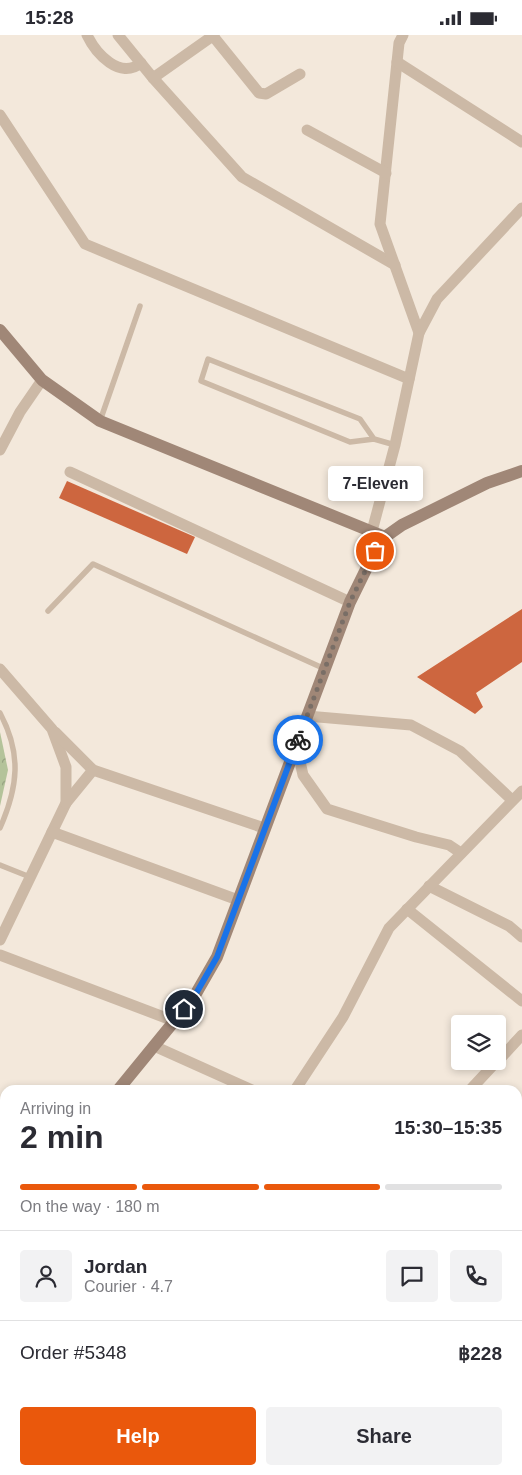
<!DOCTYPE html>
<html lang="en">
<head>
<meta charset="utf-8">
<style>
	body { margin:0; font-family:Arial,sans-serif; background:#f2f2f3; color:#2b2b33; height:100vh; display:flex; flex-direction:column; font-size:19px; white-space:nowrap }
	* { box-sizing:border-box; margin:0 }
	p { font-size:16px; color:#7c7c81 }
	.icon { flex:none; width:28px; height:28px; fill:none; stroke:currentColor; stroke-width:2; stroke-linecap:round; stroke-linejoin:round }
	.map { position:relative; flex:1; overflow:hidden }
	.drawer { position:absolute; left:0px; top:1050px; width:522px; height:390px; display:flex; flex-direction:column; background:#fff; border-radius:15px 15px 0 0; box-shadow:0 2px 8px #0003 }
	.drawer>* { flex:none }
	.fabs { position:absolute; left:451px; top:980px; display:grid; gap:10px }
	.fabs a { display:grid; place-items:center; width:55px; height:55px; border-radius:5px; background:#fff; box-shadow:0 2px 8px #0003; font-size:25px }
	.pin { position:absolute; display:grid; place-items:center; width:42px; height:42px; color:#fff; margin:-21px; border:2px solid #fff; border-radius:50%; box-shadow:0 1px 5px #0007 }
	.courier { position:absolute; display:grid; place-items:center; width:50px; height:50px; margin:-25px; border:4px solid #1a73e8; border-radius:50%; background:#fff; color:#222; box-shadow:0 1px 6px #0007 }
	.bubble { position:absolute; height:35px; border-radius:5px; background:#fff; box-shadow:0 2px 8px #0003; font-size:16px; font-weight:700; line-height:35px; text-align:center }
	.head em { font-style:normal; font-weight:700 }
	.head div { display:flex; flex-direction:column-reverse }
	.head { display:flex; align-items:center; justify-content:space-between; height:85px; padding:0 20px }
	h1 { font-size:32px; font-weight:700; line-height:38px }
	.bar { display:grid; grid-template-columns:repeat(4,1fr); gap:8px 5px; align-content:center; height:60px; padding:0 20px }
	.bar i { height:6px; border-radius:4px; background:#e1e1e2 }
	.bar .on { background:#ea580c }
	.bar p { grid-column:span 4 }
	.line { display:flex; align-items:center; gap:12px; padding:0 20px; border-top:1px solid #e1e1e2 }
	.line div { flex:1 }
	.round { display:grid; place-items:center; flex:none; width:52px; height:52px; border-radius:5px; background:#f2f2f3 }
	.cta { display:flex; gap:10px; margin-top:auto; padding:10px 20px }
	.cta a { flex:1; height:58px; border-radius:5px; background:#ea580c; color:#fff; font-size:20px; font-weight:700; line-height:58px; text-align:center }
	.cta a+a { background:#f2f2f3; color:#2b2b33 }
	.status { display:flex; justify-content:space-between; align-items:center; height:35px; padding:0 25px; background:#fff; direction:ltr }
	.status svg { height:14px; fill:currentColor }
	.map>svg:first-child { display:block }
	.forest { fill:url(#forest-crowns) }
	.building { fill:#cd663f }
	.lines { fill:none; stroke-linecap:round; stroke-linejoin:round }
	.lane { stroke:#ccb9a6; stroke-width:5.5 }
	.street { stroke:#ccb9a6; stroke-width:11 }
	.secondary { stroke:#a08777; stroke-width:12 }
	.done { stroke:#796e66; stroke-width:5; stroke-dasharray:0 9 }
	.route { stroke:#1a73e8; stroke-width:6 }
</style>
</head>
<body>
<div class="status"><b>15:28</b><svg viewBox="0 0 49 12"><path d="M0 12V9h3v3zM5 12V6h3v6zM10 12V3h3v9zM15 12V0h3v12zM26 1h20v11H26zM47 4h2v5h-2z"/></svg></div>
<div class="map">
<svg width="522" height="1440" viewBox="0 0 522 1440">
	<defs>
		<pattern id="forest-crowns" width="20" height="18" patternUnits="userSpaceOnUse" patternTransform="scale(1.25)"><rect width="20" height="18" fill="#b4c39a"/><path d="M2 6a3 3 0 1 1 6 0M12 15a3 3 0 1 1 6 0" fill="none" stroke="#939f7e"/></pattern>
	</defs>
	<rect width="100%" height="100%" fill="#f3e8db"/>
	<polygon class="forest" points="0,697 8,735 0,771"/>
	<g class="building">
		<polygon points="67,446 195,502 187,519 59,463"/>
		<polygon points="522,574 522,627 476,658 483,672 475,679 417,642"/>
	</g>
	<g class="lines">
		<g class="lane">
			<polyline points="100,386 140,271"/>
			<polyline points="374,404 350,407 201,346 208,324 360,384 374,404 395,410"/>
			<polyline points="48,576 93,529 325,634"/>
			<path d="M0,678C22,719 18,752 0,793"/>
			<polyline points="0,830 30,842"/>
		</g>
		<g class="street">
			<path d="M87,0C96,19 120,45 141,28"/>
			<polyline points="118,0 153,43 242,142 395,230"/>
			<polyline points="403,0 399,8 380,189 419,298"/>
			<polyline points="213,1 259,58 266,59 300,39"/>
			<polyline points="397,27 522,107"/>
			<polyline points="153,43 214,0"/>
			<polyline points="0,80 85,209 409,344"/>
			<polyline points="307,95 386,138"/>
			<polyline points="0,415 20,377 42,345"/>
			<polyline points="70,437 350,567"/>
			<polyline points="372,496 395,410 419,298 437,264 522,173"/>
			<polyline points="0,634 52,694 66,732 66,768 0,905"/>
			<polyline points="307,681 411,690 460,716 512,765"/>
			<polyline points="55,697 93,735 264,793"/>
			<polyline points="295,714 299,722 303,740 327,774 416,802 449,810 461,818"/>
			<polyline points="66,768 93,735"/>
			<polyline points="52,797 238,865"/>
			<polyline points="429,851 509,891 522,902"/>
			<polyline points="407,874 522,966"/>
			<polyline points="0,920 174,986"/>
			<polyline points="154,1011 252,1055"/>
			<polyline points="498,1026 522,1000"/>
			<polyline points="295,1055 343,982 389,893 522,756"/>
			<polyline points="470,1055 497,1026"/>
			<polyline points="518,1221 522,1223"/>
			<polyline points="0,1381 5,1381"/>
			<polyline points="350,1435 363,1440"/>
			<polyline points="175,1440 177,1435"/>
		</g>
		<g class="secondary">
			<polyline points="0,295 42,345 100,386 385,502"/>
			<polyline points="118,1055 194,962 217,922 350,567 375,516 385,502 402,490 487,448 522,436"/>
			<polyline points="0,1213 5,1211"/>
			<polyline points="0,1270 5,1249"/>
			<polyline points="0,1331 5,1353"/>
			<polyline points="36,1435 37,1440"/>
		</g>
	</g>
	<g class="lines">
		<polyline class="done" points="298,705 350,567 375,516"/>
		<polyline class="route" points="184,974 194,962 217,922 298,705"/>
	</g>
</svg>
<div class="fabs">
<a><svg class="icon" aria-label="layers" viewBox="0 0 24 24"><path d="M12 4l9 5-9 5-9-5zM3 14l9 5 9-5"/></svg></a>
</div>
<div class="pin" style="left:375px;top:516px;background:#ea580c"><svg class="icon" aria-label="bag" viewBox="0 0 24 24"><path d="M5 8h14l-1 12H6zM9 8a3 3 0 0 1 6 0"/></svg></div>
<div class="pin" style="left:184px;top:974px;background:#1f2937"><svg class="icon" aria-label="home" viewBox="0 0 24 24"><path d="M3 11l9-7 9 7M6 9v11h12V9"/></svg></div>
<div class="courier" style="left:298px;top:705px"><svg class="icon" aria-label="bike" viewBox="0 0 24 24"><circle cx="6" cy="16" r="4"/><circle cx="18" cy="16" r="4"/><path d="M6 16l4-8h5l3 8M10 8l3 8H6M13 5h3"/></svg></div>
<div class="bubble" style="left:328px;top:431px;width:95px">7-Eleven</div>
<section class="drawer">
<div class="head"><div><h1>2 min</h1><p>Arriving in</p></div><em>15:30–15:35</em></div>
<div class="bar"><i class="on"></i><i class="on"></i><i class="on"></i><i></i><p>On the way · 180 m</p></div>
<div class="line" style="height:90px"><a class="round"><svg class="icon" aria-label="person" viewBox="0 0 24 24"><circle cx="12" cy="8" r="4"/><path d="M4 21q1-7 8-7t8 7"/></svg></a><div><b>Jordan</b><p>Courier · 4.7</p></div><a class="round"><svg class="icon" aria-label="chat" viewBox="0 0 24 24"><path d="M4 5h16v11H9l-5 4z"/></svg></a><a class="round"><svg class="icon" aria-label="phone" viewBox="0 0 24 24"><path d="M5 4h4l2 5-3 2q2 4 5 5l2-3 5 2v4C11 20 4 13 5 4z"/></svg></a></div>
<div class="line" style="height:65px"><div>Order #5348</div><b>฿228</b></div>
<div class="cta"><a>Help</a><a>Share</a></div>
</section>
</div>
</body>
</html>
